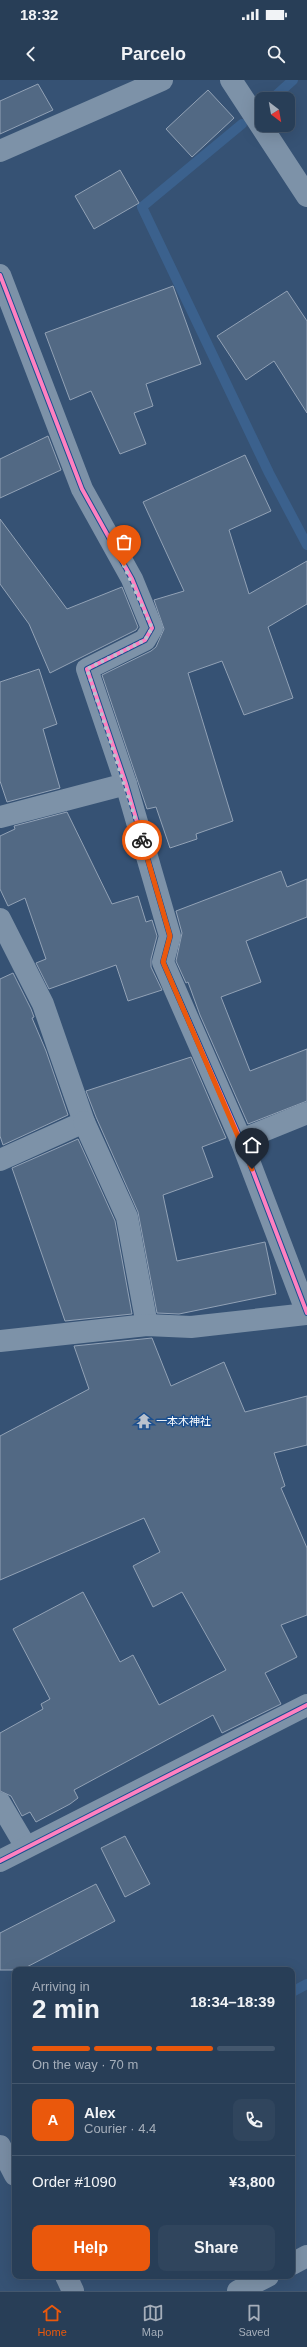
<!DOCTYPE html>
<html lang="en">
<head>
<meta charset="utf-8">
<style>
	body { margin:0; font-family:Helvetica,"Noto Sans JP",sans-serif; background:#30455d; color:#f1f3f6; height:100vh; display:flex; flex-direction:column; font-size:15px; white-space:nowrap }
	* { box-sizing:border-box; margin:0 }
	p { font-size:13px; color:#a5aeba }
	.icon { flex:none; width:22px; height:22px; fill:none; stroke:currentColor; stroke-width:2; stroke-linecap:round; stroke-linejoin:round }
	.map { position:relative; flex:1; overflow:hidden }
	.panel { position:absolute; left:12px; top:1887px; width:283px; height:312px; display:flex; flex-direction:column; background:#283e57; border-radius:8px; box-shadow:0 4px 16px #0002,0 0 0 1px #44576d }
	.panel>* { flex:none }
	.needle { width:26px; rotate:149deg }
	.fabs { position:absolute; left:255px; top:12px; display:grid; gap:8px }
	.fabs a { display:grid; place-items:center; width:40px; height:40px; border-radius:8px; background:#283e57; box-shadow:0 4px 16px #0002,0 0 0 1px #44576d; font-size:20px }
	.pin { position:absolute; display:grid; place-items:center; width:34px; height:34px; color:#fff; margin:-41px -17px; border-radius:50% 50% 50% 0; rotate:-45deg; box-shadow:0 0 4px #0007 }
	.pin .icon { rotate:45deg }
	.courier { position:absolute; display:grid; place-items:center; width:40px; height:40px; margin:-20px; border:3px solid #ea580c; border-radius:50%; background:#fff; color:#222; box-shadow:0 1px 5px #0007 }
	.head em { font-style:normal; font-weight:600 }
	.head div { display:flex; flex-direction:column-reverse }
	.head { display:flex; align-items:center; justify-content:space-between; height:68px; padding:0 20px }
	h1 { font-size:26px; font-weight:600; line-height:30px }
	.bar { display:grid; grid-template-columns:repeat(4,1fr); gap:6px 4px; align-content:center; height:48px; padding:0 20px }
	.bar i { height:5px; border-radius:3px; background:#44576d }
	.bar .on { background:#ea580c }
	.bar p { grid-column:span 4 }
	.line { display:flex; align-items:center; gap:10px; padding:0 20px; border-top:1px solid #44576d }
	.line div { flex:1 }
	.round { display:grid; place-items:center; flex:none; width:42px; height:42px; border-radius:8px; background:#30455d }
	.button { display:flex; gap:8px; margin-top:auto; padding:8px 20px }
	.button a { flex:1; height:46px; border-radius:8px; background:#ea580c; color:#fff; font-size:16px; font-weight:600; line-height:46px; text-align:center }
	.button a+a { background:#30455d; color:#f1f3f6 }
	.status { display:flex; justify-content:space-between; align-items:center; height:28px; padding:0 20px; background:#283e57; direction:ltr }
	.status svg { height:11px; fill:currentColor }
	header { display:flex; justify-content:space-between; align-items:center; height:52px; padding:0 20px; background:#283e57; font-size:18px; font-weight:600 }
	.dock { display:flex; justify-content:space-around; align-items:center; height:56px; border-top:1px solid #44576d; background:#283e57; font-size:11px; color:#a5aeba }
	.dock a { display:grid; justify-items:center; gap:2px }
	.dock .on { color:#ea580c }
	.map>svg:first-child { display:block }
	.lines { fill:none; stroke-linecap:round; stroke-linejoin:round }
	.stream { stroke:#3b618d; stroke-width:10 }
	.building { fill:#526984; stroke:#92a2b6 }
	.street { stroke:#7d92a8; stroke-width:22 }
	.secondary { stroke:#798da4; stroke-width:22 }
	.cycleway-casing { stroke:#1b4f8f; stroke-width:6 }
	.cycleway { stroke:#ff80c0; stroke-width:4 }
	.done { stroke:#b9c2ce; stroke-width:4; stroke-dasharray:0 7.2 }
	.route { stroke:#ea580c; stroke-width:5 }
	.labels { text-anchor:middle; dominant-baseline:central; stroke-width:3; stroke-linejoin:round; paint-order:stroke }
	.poi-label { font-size:11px; fill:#fff; stroke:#1b4f8f; text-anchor:start }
</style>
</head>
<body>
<div class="status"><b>18:32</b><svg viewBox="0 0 49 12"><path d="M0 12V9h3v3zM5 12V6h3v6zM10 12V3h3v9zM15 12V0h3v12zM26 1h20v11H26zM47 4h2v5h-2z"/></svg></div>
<header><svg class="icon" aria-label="back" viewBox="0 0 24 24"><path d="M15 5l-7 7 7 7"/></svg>Parcelo<svg class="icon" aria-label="search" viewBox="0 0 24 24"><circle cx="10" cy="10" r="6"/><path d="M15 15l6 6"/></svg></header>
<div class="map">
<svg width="307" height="2211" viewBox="0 0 307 2211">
	<rect width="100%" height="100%" fill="#365274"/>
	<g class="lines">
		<g class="stream">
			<polyline points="272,19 293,0"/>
			<polyline points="242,44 142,127 269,393 307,465"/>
			<polyline points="292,1912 307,1904"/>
		</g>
	</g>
	<g class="building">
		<polygon points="38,4 53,30 0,54 0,21"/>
		<polygon points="208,10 234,38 192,77 166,49"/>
		<polygon points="120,90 139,123 94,149 75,116"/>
		<polygon points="173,206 201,284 146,304 153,326 134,333 146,364 120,374 91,311 70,320 45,253"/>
		<polygon points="287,211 307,241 307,333 274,281 246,300 217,256"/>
		<polygon points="48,356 61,390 0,418 0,379"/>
		<polygon points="245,375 271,431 229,450 249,514 307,481 307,524 268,547 293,618 244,635 222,581 188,593 233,741 196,754 197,759 170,768 156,727 147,729 102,595 151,571 156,567 164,549 154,520 184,511 143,422"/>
		<polygon points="0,439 67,529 122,507 138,547 136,550 50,593 29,544 0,504"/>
		<polygon points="39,589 57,644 43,649 60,708 7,722 0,701 0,602"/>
		<polygon points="67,732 112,824 138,816 146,842 152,840 157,856 151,879 151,887 162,910 128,921 116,885 49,909 36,883 46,879 25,818 8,826 0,809 0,756 15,749 14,746"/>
		<polygon points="281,791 287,807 307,799 307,837 246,861 261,902 221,917 250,991 307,969 307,1021 248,1044 200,935 188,902 186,903 176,881 182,853 176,831"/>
		<polygon points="13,893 31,929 34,937 32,938 46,971 68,1035 3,1065 0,1056 0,899"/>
		<polygon points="191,977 226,1058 202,1067 213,1097 163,1115 177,1181 265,1162 276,1214 179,1234 157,1233 138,1132 96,1037 86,1011"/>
		<polygon points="78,1059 115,1141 132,1234 65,1241 12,1088"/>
		<polygon points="152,1258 171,1306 224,1282 245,1332 307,1316 307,1365 274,1373 285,1406 281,1408 307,1468 307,1535 281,1545 297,1577 265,1593 281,1624 222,1653 213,1635 74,1710 78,1718 70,1724 36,1742 30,1732 22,1736 11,1716 0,1711 0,1653 43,1629 41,1624 50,1619 13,1549 83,1512 120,1582 133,1575 159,1625 226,1590 182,1512 153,1527 133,1486 160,1472 144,1438 0,1500 0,1356 89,1309 74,1266"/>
		<polygon points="125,1756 150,1804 125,1817 101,1768"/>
		<polygon points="96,1804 115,1841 21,1890 0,1890 0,1853"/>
	</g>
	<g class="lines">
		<g class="street">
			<polyline points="231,0 307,116"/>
			<polyline points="0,71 162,0"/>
			<polyline points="0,195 82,409 132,499 152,548 145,560 87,589 126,704 170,856 163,882 241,1060 307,1233"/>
			<polyline points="0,737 126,704"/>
			<polyline points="0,839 43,924 84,1042 0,1080"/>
			<polyline points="84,1042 127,1137 147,1245"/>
			<polyline points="241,1060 307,1033"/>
			<polyline points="0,1261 147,1245 191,1247 307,1234"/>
			<polyline points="0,1723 26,1767"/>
			<polyline points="0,1781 307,1625"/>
			<polyline points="292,2184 307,2176"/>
			<polyline points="238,2211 268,2196"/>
		</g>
		<g class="secondary">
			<polyline points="0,2066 15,2095"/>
			<polyline points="66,2196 73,2211"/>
		</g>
		<g class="cycleway-casing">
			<g id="cycleway">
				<polyline points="0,195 82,409 132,499 152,548 145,560 87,589 126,704 170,856 163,882 241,1060 307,1233"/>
				<polyline points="0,1781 307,1625"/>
			</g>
		</g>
		<use href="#cycleway" class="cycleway"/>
	</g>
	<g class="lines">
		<polyline class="done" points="124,486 152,548 145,560 87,589 142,760"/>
		<polyline class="route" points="142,760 170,856 163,882 252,1089"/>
	</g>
	<defs>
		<g id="temple-bare" transform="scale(1.2)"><path d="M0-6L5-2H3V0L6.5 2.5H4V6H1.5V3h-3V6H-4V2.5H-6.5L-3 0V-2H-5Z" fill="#b9c2ce" stroke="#1b4f8f" stroke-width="2.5" paint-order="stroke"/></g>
	</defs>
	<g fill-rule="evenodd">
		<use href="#temple-bare" x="144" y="1341"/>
	</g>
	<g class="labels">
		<g class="poi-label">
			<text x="156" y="1341">一本木神社</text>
		</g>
	</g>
</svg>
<div class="fabs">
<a><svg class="needle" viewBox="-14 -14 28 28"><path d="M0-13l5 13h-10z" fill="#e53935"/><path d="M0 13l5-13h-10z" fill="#a5aeba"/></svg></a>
</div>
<div class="pin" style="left:124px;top:486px;background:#ea580c"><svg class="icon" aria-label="bag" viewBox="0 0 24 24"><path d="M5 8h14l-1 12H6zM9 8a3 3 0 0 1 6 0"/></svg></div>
<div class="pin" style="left:252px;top:1089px;background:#1f2937"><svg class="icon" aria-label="home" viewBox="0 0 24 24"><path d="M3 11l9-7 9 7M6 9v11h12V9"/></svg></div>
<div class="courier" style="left:142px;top:760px"><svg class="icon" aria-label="bike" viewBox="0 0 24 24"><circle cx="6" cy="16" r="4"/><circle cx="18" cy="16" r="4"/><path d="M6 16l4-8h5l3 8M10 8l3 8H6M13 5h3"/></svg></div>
<section class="panel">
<div class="head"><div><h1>2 min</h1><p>Arriving in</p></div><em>18:34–18:39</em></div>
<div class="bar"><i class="on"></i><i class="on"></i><i class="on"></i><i></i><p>On the way · 70 m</p></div>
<div class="line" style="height:72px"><b class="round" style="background:#ea580c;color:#fff">A</b><div><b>Alex</b><p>Courier · 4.4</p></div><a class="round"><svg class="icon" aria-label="phone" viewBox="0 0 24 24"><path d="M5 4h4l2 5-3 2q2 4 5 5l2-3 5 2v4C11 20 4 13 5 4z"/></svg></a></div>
<div class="line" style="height:52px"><div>Order #1090</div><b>¥3,800</b></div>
<div class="button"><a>Help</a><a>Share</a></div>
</section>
</div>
<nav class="dock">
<a class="on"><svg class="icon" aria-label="home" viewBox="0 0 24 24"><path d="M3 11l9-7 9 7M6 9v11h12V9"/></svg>Home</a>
<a><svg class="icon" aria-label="map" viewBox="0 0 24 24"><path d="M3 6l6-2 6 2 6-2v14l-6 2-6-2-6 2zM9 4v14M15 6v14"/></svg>Map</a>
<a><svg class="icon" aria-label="saved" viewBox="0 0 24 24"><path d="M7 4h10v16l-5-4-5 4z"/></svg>Saved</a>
</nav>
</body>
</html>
